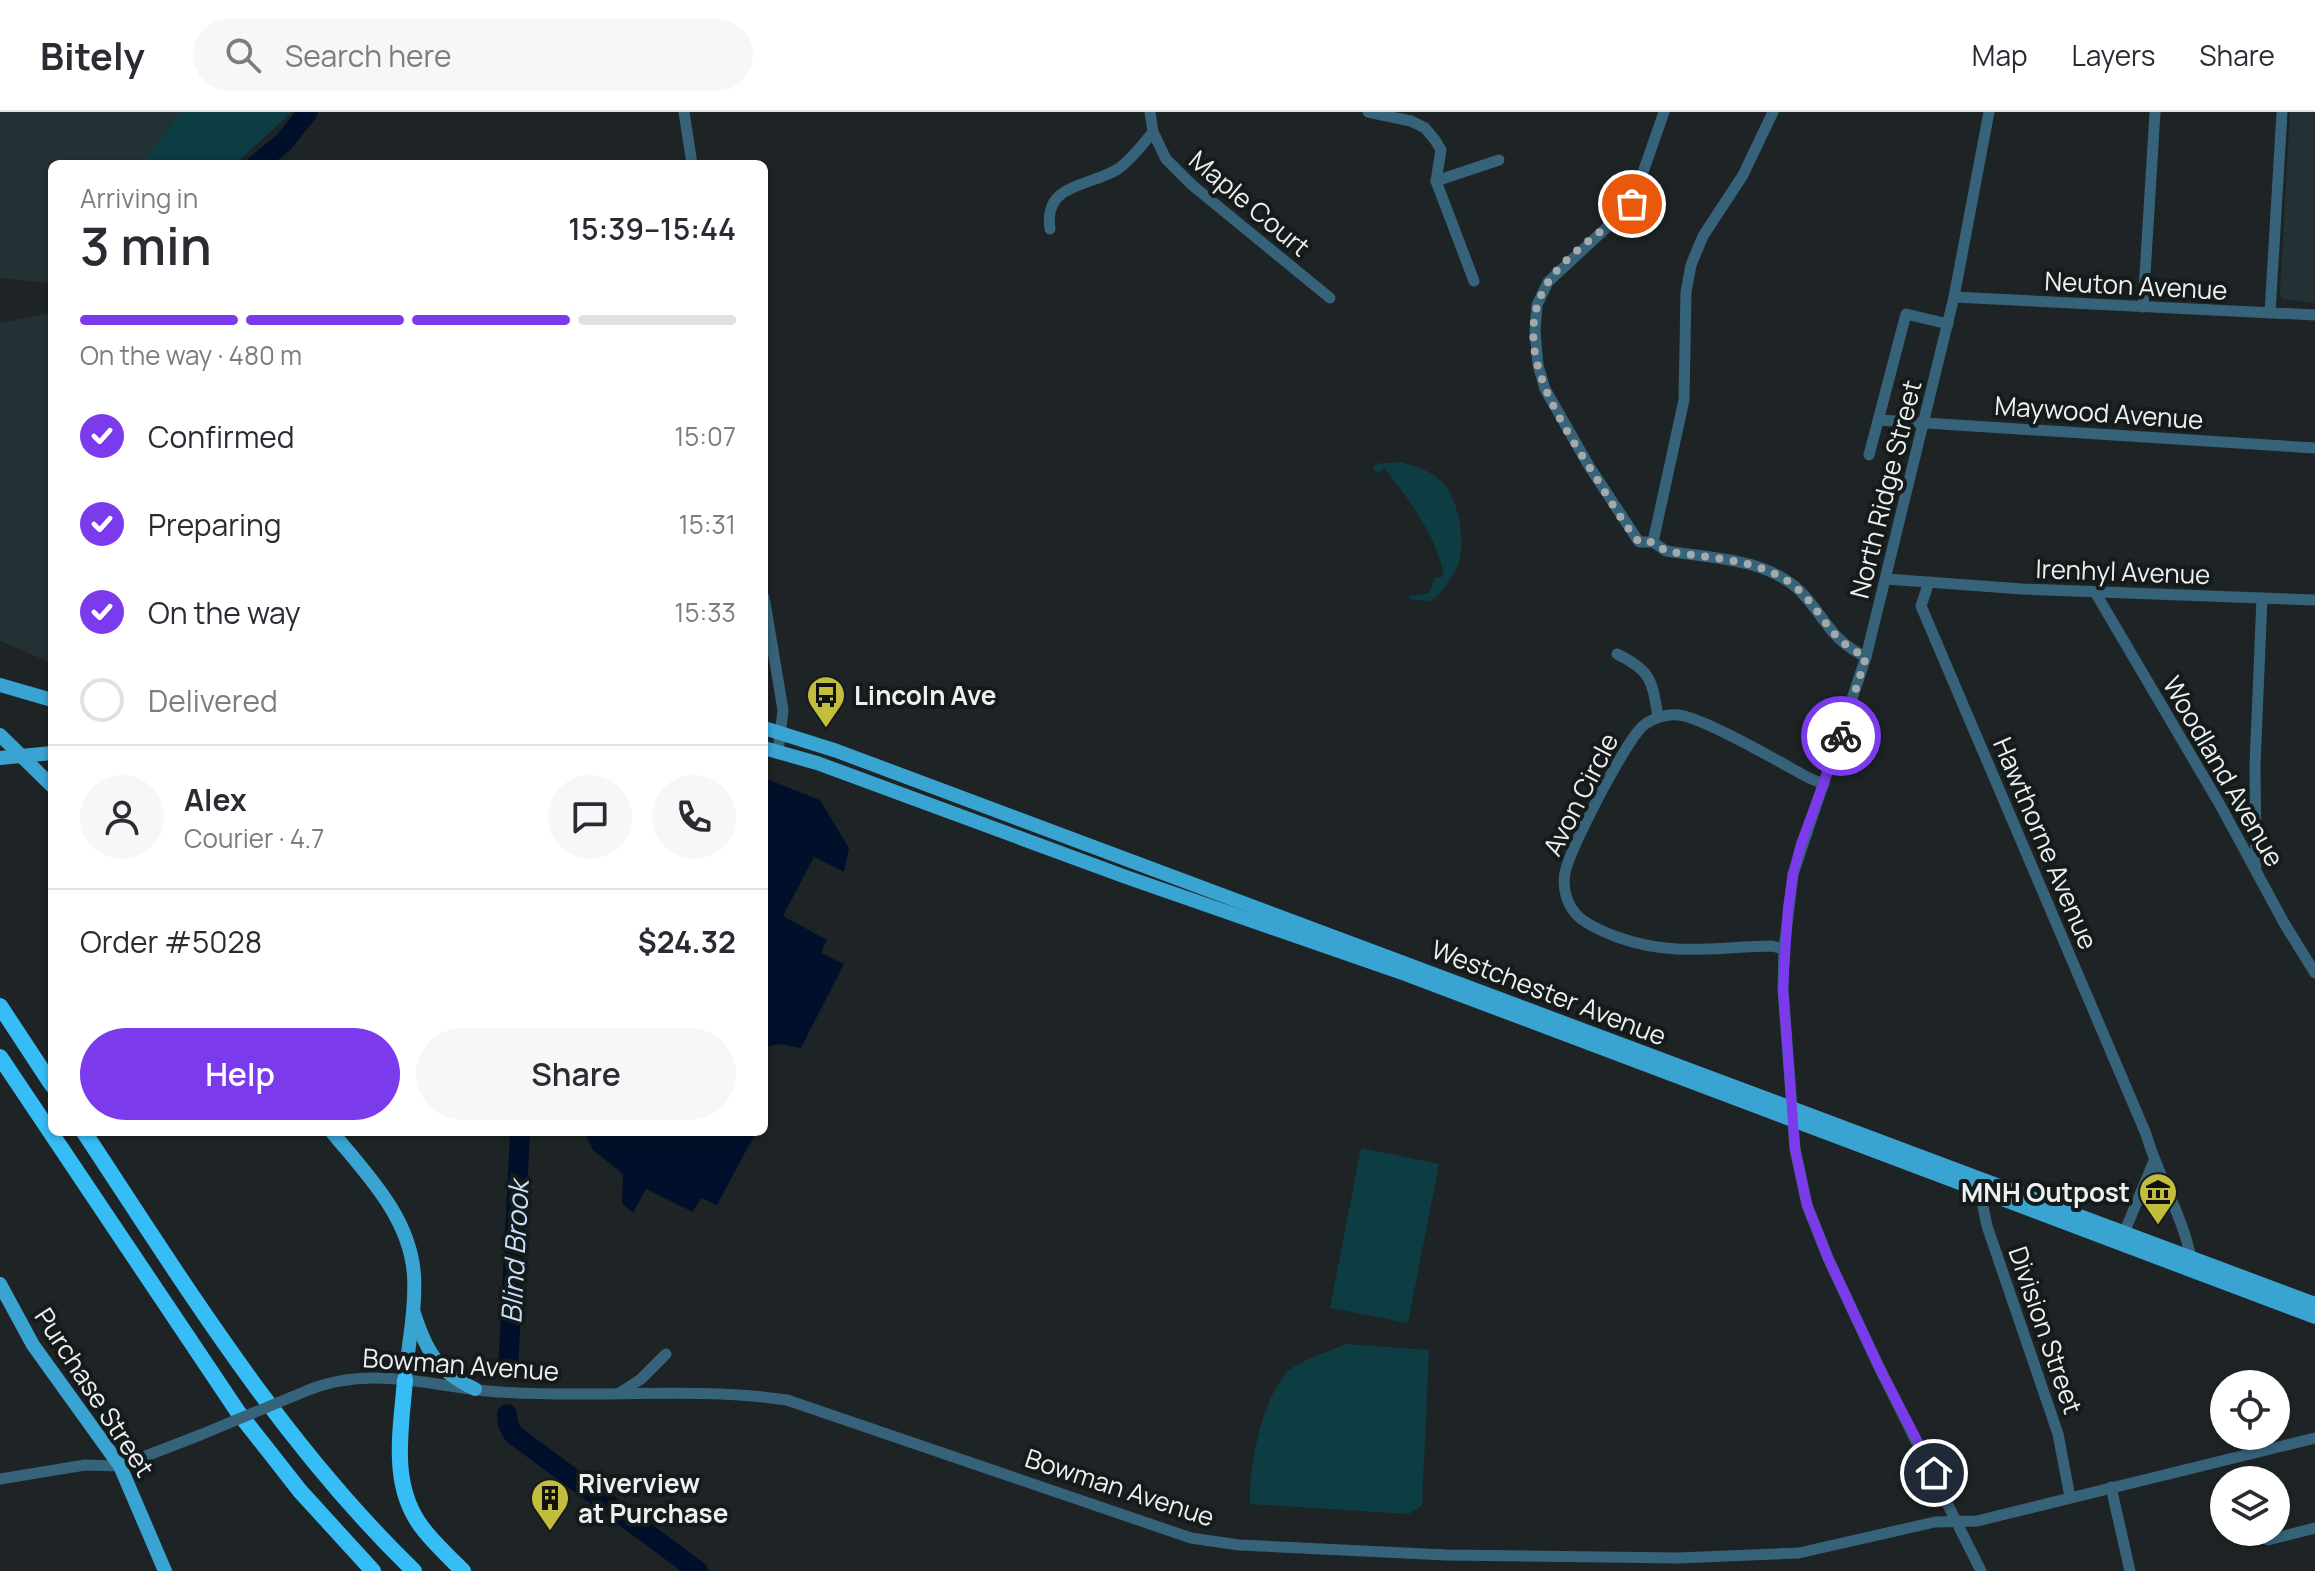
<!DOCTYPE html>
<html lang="en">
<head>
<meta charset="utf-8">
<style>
	body { margin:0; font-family:Manrope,sans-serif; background:#f7f7f7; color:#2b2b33; height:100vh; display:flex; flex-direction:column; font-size:30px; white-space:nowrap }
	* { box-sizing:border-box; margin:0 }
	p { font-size:26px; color:#7c7c81 }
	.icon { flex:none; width:44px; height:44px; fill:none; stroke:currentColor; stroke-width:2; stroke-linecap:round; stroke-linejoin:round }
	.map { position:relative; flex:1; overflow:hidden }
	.side { position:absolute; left:48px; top:48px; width:720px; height:976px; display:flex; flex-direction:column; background:#fff; border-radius:12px; box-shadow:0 2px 6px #0004 }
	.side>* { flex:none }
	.fabs { position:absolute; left:2210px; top:1258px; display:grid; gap:16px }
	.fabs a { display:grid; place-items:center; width:80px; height:80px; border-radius:50%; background:#fff; box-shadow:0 2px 6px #0004; font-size:40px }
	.pin { position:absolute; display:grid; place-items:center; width:68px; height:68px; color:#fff; margin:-34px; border:4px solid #fff; border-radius:50%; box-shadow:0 2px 8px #0007 }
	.courier { position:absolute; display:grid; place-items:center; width:80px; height:80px; margin:-40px; border:6px solid #7c3aed; border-radius:50%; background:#fff; color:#222; box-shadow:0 2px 10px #0007 }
	.head em { font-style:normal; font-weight:600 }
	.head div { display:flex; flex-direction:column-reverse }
	.head { display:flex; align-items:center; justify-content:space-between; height:136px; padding:0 32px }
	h1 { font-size:52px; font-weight:600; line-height:60px }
	.bar { display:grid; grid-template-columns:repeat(4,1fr); gap:12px 8px; align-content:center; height:96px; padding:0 32px }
	.bar i { height:10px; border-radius:6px; background:#e1e1e2 }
	.bar .on { background:#7c3aed }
	.bar p { grid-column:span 4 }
	.line { display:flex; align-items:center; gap:20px; padding:0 32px; border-top:2px solid #e1e1e2 }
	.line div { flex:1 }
	.round { display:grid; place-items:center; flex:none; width:84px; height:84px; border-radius:42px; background:#f7f7f7 }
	ol { padding:0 32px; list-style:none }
	li { display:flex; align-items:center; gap:24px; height:88px }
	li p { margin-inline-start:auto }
	li .icon { padding:8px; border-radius:50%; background:#7c3aed; color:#fff; stroke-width:4 }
	li:last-child { color:#7c7c81 }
	li i { width:44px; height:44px; border:4px solid #e1e1e2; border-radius:50% }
	.button { display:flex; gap:16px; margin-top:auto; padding:16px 32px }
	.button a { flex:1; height:92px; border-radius:48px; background:#7c3aed; color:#fff; font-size:32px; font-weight:600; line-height:92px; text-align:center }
	.button a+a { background:#f7f7f7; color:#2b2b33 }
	header { display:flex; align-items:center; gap:48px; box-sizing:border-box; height:112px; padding:0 40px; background:#fff; border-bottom:2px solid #e1e1e2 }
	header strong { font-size:38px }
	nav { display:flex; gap:44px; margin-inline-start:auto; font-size:28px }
	.search { width:560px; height:72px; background:#f7f7f7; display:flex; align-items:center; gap:20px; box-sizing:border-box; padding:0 28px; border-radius:44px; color:#7c7c81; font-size:30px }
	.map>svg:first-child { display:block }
	.built { fill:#243134 }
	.green { fill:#0d3c43 }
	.water { fill:#00102a }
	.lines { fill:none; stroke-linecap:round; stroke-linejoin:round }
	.river { stroke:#00102a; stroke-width:20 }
	.minor { stroke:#36637a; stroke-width:11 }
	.major { stroke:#39a3d2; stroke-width:14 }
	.highway { stroke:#36bdf5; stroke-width:16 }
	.minor-bridge { stroke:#36637a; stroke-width:11 }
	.done { stroke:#a4a9aa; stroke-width:8; stroke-dasharray:0 14.4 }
	.route { stroke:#7c3aed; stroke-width:10 }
	.labels { text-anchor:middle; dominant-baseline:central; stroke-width:8; stroke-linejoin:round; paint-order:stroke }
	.street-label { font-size:26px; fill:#ecf0f1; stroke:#151a1b }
	.poi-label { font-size:26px; font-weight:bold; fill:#ecf0f1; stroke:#151a1b; text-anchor:start }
	.water-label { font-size:28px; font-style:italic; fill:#c9dff9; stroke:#151a1b }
</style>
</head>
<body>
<header>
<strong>Bitely</strong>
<div class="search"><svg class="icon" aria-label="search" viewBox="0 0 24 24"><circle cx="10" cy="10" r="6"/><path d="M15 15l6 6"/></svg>Search here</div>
<nav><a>Map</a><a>Layers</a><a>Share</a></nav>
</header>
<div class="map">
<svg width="2315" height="1459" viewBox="0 0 2315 1459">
	<rect width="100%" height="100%" fill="#1e2425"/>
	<g class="built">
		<polygon points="0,0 180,0 141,52 52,52 52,169 45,171 0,166"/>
		<polygon points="2290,0 2315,0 2315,191 2282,187 2280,182"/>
		<polygon points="52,201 52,551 0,529 0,211"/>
	</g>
	<g class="green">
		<polygon points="180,0 292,0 235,52 141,52"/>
		<path d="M1397,350C1415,353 1436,360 1447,376C1459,394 1465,428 1459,450C1457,457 1451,465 1447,472C1442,480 1438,485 1429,489L1409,487L1410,484L1429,481L1435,466L1444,464C1436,423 1410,388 1384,356L1378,361L1373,357L1375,352Z"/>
		<polygon points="1361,1036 1439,1052 1408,1211 1330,1196"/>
		<path d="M1346,1232L1429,1238L1422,1394L1408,1402L1250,1392C1249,1355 1261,1292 1285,1262C1293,1251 1333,1238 1346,1232Z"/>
	</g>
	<g class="water">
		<polygon points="764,666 820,688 849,736 844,760 814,745 783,804 827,828 821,841 844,852 801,936 780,932 764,935"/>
		<polygon points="584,1020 756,1020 717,1093 701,1086 693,1100 646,1077 633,1101 622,1091 623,1062 593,1038"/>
	</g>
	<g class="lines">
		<g class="river">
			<polyline points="257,52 283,31 308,0"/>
			<polyline points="508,1259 520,1020"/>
			<polyline points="507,1302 508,1312 513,1322 698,1459"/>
		</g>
		<g class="minor">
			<polyline points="684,0 692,52"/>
			<polyline points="1150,0 1153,20 1166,47 1192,73 1330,186"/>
			<polyline points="1368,0 1411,9 1425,16 1435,28 1441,38 1436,69 1474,169"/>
			<path d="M1664,0L1632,92L1548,170L1537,193L1535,219L1538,253L1545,277L1589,354L1639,430H1653L1666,439C1711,446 1767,446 1801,480C1827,507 1829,527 1866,545"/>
			<polyline points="1436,69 1499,48"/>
			<path d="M1050,117C1043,71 1089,75 1118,57C1132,47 1142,33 1153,20"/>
			<polyline points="1954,185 2315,203"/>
			<polyline points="2143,195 2155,0"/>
			<polyline points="2270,201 2282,0"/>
			<polyline points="1879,308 2315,336"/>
			<polyline points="1869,343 1906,202 1948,212"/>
			<polyline points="1653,430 1684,288 1686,180 1691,153 1703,124 1743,63 1773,0"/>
			<polyline points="1886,467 2022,477 2315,488"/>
			<path d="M1929,470L1921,494L2146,1022C2158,1064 2182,1102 2191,1146L2189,1150"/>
			<polyline points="2095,480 2219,691 2284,811 2315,861"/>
			<polyline points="764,485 783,598 778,640"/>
			<path d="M1617,542C1652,559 1652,569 1658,605"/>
			<polyline points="2256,754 2255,653 2262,486"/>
			<path d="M1784,837L1772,834C1715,835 1673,845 1617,825C1604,820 1589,814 1579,805C1567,794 1562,777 1565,761C1568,740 1627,626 1644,613C1653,606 1666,602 1678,603C1703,605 1783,652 1809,666L1824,672"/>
			<polyline points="1979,1075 1987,1114 2058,1322 2070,1385"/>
			<polyline points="2126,1125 2124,1121 2154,1049"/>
			<path d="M306,1279C372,1252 431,1275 499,1280C595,1287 691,1274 787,1288L1191,1426L1239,1433L1446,1443L1678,1446L1799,1441L1935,1410L1977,1409L2315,1326"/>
			<polyline points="621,1280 641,1267 666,1242"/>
			<polyline points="0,1367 85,1353 120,1354 200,1323"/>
			<polyline points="2111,1375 2130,1459"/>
			<polyline points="2268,1428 2315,1416"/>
			<polyline points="1981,1459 1879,1255 1828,1146 1807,1093 1795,1037 1783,877 1784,837 1793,762 1866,545 1954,185 1989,0"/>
		</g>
		<g class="major">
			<polyline points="0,573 52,588"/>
			<polyline points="764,616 837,639 2315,1192"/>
			<polyline points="0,623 52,674"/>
			<polyline points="764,636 817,651 1126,765 1405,862 2315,1205"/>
			<polyline points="0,646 52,641"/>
			<path d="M332,1020C367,1063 410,1105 414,1163C416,1198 408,1233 405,1268"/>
			<polyline points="0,1172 33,1233 120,1354 165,1459"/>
			<path d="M414,1201C426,1239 438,1260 475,1277"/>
		</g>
		<g class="highway">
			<polyline points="0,894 52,973"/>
			<polyline points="0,945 238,1300 300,1379 373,1459"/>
			<path d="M84,1020C185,1173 281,1330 414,1459"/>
			<path d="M405,1268C401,1319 389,1375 424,1418C436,1433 450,1446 463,1459"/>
		</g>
		<polyline class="minor-bridge" points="200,1323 306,1279"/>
	</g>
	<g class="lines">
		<path class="done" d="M1632,92C1606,119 1567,140 1547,172C1508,236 1561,310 1595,364C1609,386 1622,410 1639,430H1653L1666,439C1711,447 1767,446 1801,480C1827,507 1829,527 1866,545L1841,624"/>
		<polyline class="route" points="1841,624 1801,732 1793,762 1788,796 1783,877 1795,1037 1807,1093 1828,1146 1879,1255 1934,1361"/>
	</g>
	<defs>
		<g id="bus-pin" transform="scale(2)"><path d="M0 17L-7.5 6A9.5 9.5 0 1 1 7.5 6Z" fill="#c3bd3e" stroke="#151a1b"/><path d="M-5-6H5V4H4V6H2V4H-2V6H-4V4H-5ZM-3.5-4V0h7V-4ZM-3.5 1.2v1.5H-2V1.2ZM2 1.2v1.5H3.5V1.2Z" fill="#111"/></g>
		<g id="museum-pin" transform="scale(2)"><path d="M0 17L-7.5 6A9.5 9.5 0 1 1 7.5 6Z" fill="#c3bd3e" stroke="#151a1b"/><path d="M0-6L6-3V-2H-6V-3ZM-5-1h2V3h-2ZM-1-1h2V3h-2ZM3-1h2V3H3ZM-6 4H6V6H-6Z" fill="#111"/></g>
		<g id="building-pin" transform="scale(2)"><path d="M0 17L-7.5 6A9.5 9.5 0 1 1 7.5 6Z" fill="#c3bd3e" stroke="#151a1b"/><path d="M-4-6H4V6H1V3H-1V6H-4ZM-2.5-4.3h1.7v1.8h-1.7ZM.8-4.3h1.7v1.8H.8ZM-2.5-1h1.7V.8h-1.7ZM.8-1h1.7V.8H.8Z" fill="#111"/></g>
	</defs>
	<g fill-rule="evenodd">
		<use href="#bus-pin" x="826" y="583"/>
		<use href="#museum-pin" x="2158" y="1080"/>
		<use href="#building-pin" x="550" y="1386"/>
	</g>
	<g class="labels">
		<g class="street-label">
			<text transform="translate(1250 91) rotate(40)">Maple Court</text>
			<text transform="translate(2136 173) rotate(3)">Neuton Avenue</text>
			<text transform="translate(2099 300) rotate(4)">Maywood Avenue</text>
			<text transform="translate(1885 377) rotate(-76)">North Ridge Street</text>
			<text transform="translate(2123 459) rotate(2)">Irenhyl Avenue</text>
			<text transform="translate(2224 659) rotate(60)">Woodland Avenue</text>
			<text transform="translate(1580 682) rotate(-63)">Avon Circle</text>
			<text transform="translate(2046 731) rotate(67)">Hawthorne Avenue</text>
			<text transform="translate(1549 880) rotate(21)">Westchester Avenue</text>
			<text transform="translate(2046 1218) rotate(71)">Division Street</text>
			<text transform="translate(461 1252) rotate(4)">Bowman Avenue</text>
			<text transform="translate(95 1280) rotate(57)">Purchase Street</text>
			<text transform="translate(1120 1375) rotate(18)">Bowman Avenue</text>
		</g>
		<g class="poi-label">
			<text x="854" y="583">Lincoln Ave</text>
			<text x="2130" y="1080" text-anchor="end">MNH Outpost</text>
			<text x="578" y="1371">Riverview<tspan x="578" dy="30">at Purchase</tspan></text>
		</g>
		<g class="water-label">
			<text transform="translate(514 1140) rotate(-87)">Blind Brook</text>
		</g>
	</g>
</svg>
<div class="fabs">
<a><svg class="icon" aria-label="locate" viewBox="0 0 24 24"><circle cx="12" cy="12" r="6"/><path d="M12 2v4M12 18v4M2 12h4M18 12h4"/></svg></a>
<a><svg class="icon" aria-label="layers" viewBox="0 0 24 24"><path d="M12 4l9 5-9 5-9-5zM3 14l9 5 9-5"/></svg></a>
</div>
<div class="pin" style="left:1632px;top:92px;background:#ea580c"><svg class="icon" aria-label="bag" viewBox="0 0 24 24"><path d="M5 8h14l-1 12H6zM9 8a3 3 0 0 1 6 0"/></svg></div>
<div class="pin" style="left:1934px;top:1361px;background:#1f2937"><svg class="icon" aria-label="home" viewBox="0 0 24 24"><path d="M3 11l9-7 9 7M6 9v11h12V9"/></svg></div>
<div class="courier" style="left:1841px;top:624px"><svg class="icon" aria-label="bike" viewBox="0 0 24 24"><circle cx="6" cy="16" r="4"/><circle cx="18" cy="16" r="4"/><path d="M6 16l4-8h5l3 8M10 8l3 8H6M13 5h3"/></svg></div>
<section class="side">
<div class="head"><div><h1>3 min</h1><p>Arriving in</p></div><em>15:39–15:44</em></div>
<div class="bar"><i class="on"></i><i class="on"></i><i class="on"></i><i></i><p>On the way · 480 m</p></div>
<ol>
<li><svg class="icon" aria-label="check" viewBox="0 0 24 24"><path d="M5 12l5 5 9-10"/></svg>Confirmed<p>15:07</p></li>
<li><svg class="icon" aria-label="check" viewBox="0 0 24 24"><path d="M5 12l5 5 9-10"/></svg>Preparing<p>15:31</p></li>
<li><svg class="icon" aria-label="check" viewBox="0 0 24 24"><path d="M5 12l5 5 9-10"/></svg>On the way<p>15:33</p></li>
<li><i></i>Delivered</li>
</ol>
<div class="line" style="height:144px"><a class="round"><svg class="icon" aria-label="person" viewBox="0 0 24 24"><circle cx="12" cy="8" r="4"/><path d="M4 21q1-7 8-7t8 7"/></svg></a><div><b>Alex</b><p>Courier · 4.7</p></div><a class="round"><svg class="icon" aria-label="chat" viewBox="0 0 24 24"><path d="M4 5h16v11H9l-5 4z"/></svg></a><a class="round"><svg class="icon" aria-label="phone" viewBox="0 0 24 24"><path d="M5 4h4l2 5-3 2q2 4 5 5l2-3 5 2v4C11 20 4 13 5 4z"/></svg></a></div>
<div class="line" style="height:104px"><div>Order #5028</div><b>$24.32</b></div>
<div class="button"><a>Help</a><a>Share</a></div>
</section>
</div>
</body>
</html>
